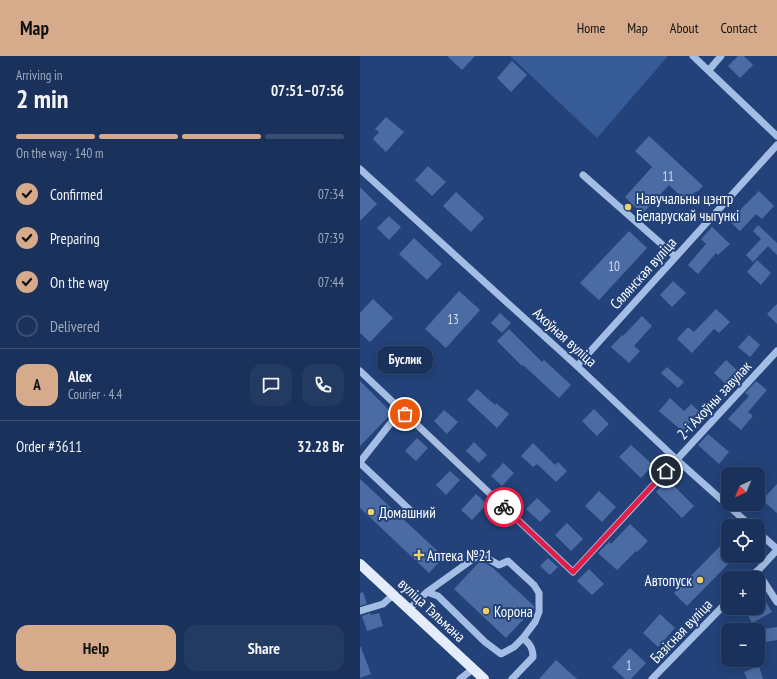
<!DOCTYPE html>
<html lang="en">
<head>
<meta charset="utf-8">
<style>
	body { margin:0; font-family:"PT Sans Narrow",sans-serif; background:#233a61; color:#f1f3f6; height:100vh; display:flex; flex-direction:column; font-size:15px; white-space:nowrap }
	* { box-sizing:border-box; margin:0 }
	p { font-size:13px; color:#9faabb }
	.icon { flex:none; width:22px; height:22px; fill:none; stroke:currentColor; stroke-width:2; stroke-linecap:round; stroke-linejoin:round }
	.map { position:relative; flex:1; overflow:hidden }
	.sheet { display:flex; flex-direction:column; background:#1a325b; width:360px }
	.sheet>* { flex:none }
	.needle { width:26px; rotate:224deg }
	.fabs { position:absolute; left:361px; top:411px; display:grid; gap:8px }
	.fabs a { display:grid; place-items:center; width:44px; height:44px; border-radius:8px; background:#1a325b; box-shadow:0 2px 10px #0003,0 0 0 1px #384d71; font-size:20px }
	.pin { position:absolute; display:grid; place-items:center; width:34px; height:34px; color:#fff; margin:-17px; border:2px solid #fff; border-radius:50%; box-shadow:0 1px 4px #0007 }
	.courier { position:absolute; display:grid; place-items:center; width:40px; height:40px; margin:-20px; border:3px solid #e11d48; border-radius:50%; background:#fff; color:#222; box-shadow:0 1px 5px #0007 }
	.bubble { position:absolute; height:28px; border-radius:12px; background:#1a325b; box-shadow:0 2px 10px #0003,0 0 0 1px #384d71; font-size:13px; font-weight:600; line-height:28px; text-align:center }
	.headline em { font-style:normal; font-weight:600 }
	.headline div { display:flex; flex-direction:column-reverse }
	.headline { display:flex; align-items:center; justify-content:space-between; height:68px; padding:0 16px }
	h1 { font-size:26px; font-weight:600; line-height:30px }
	.bar { display:grid; grid-template-columns:repeat(4,1fr); gap:6px 4px; align-content:center; height:48px; padding:0 16px }
	.bar i { height:5px; border-radius:3px; background:#384d71 }
	.bar .active { background:#d6ab8b }
	.bar p { grid-column:span 4 }
	.line { display:flex; align-items:center; gap:10px; padding:0 16px; border-top:1px solid #384d71 }
	.line div { flex:1 }
	.round { display:grid; place-items:center; flex:none; width:42px; height:42px; border-radius:12px; background:#233a61 }
	ol { padding:0 16px; list-style:none }
	li { display:flex; align-items:center; gap:12px; height:44px }
	li p { margin-inline-start:auto }
	li .icon { padding:4px; border-radius:50%; background:#d6ab8b; color:#111; stroke-width:4 }
	li:last-child { color:#9faabb }
	li i { width:22px; height:22px; border:2px solid #384d71; border-radius:50% }
	.button { display:flex; gap:8px; margin-top:auto; padding:8px 16px }
	.button a { flex:1; height:46px; border-radius:12px; background:#d6ab8b; color:#111; font-size:16px; font-weight:600; line-height:46px; text-align:center }
	.button a+a { background:#233a61; color:#f1f3f6 }
	header { display:flex; align-items:center; gap:24px; box-sizing:border-box; height:56px; padding:0 20px; background:#d6ab8b; color:#111 }
	header strong { font-size:19px }
	nav { display:flex; gap:22px; margin-inline-start:auto; font-size:14px }
	main { display:flex; flex:1; min-height:0 }
	.map>svg:first-child { display:block }
	.green { fill:#365b97 }
	.building { fill:#4b6ca3 }
	.lines { fill:none; stroke-linecap:round; stroke-linejoin:round }
	.minor { stroke:#a4bde4; stroke-width:7 }
	.major { stroke:#e4ecfc; stroke-width:10 }
	.done { stroke:#b2bdd0; stroke-width:4; stroke-dasharray:0 7.2 }
	.route { stroke:#e11d48; stroke-width:5 }
	.poi-dot { fill:#efd267; stroke:#234279; stroke-width:1.5 }
	.labels { text-anchor:middle; dominant-baseline:central; stroke-width:4; stroke-linejoin:round; paint-order:stroke }
	.number-label { font-size:13px; fill:#d2dae8 }
	.poi-label { font-size:15px; fill:#fff; stroke:#234279; text-anchor:start }
	.street-label { font-size:15px; fill:#fff; stroke:#234279 }
</style>
</head>
<body>
<header>
<strong>Map</strong>
<nav><a>Home</a><a>Map</a><a>About</a><a>Contact</a></nav>
</header>
<main>
<section class="sheet">
<div class="headline"><div><h1>2 min</h1><p>Arriving in</p></div><em>07:51–07:56</em></div>
<div class="bar"><i class="active"></i><i class="active"></i><i class="active"></i><i></i><p>On the way · 140 m</p></div>
<ol>
<li><svg class="icon" aria-label="check" viewBox="0 0 24 24"><path d="M5 12l5 5 9-10"/></svg>Confirmed<p>07:34</p></li>
<li><svg class="icon" aria-label="check" viewBox="0 0 24 24"><path d="M5 12l5 5 9-10"/></svg>Preparing<p>07:39</p></li>
<li><svg class="icon" aria-label="check" viewBox="0 0 24 24"><path d="M5 12l5 5 9-10"/></svg>On the way<p>07:44</p></li>
<li><i></i>Delivered</li>
</ol>
<div class="line" style="height:72px"><b class="round" style="background:#d6ab8b;color:#111">A</b><div><b>Alex</b><p>Courier · 4.4</p></div><a class="round"><svg class="icon" aria-label="chat" viewBox="0 0 24 24"><path d="M4 5h16v11H9l-5 4z"/></svg></a><a class="round"><svg class="icon" aria-label="phone" viewBox="0 0 24 24"><path d="M5 4h4l2 5-3 2q2 4 5 5l2-3 5 2v4C11 20 4 13 5 4z"/></svg></a></div>
<div class="line" style="height:52px"><div>Order #3611</div><b>32.28 Br</b></div>
<div class="button"><a>Help</a><a>Share</a></div>
</section>
<div class="map">
<svg width="417" height="623" viewBox="0 0 417 623">
	<rect width="100%" height="100%" fill="#234279"/>
	<polygon class="green" points="150,0 308,0 237,82"/>
	<g class="building">
		<polygon points="87,0 115,0 102,14"/>
		<polygon points="378,0 384,0 393,9 380,22 368,10"/>
		<polygon points="152,5 167,19 151,36 137,22"/>
		<polygon points="26,61 44,76 26,96 13,83 19,76 15,73"/>
		<polygon points="289,80 343,130 337,136 336,135 326,145 309,129 282,158 265,141 292,111 275,95"/>
		<polygon points="68,110 86,126 72,140 55,124"/>
		<polygon points="0,131 17,148 0,165"/>
		<polygon points="399,135 414,150 402,163 396,158 380,175 369,165"/>
		<polygon points="96,136 124,162 111,176 83,150"/>
		<polygon points="29,160 41,171 29,184 17,172"/>
		<polygon points="398,169 417,187 417,199 408,190 393,206 386,199 401,183 393,175"/>
		<polygon points="352,171 370,188 358,199 356,197 338,218 328,209 346,188 341,183"/>
		<polygon points="269,175 287,192 239,244 220,227"/>
		<polygon points="54,182 82,208 67,224 39,198"/>
		<polygon points="397,204 411,217 401,229 387,216"/>
		<polygon points="313,225 326,237 312,251 300,239"/>
		<polygon points="99,235 120,254 86,292 65,273"/>
		<polygon points="13,243 33,262 10,286 0,277 0,257"/>
		<polygon points="417,248 417,268 407,258"/>
		<polygon points="356,253 370,266 359,277 354,273 332,297 317,283 328,271 334,276"/>
		<polygon points="140,257 151,267 142,277 131,267"/>
		<polygon points="282,260 292,270 274,290 280,295 269,307 251,291 262,279 263,280"/>
		<polygon points="149,273 182,306 184,304 211,329 199,342 163,309 162,310 137,285"/>
		<polygon points="389,279 400,289 390,301 378,291"/>
		<polygon points="366,304 385,322 378,330 374,327 369,331 354,317"/>
		<polygon points="307,311 324,326 318,332 301,317"/>
		<polygon points="0,325 32,357 0,390"/>
		<polygon points="396,325 407,334 388,356 393,360 381,374 368,363 389,340 385,337"/>
		<polygon points="117,333 135,349 136,347 149,358 137,372 107,344"/>
		<polygon points="310,342 324,355 331,348 340,356 322,375 299,355"/>
		<polygon points="234,353 249,368 237,380 222,365"/>
		<polygon points="84,354 98,366 87,378 74,365"/>
		<polygon points="348,378 369,396 359,408 338,389"/>
		<polygon points="57,382 68,392 56,405 45,395"/>
		<polygon points="114,386 127,399 119,407 106,395"/>
		<polygon points="173,387 195,409 198,406 207,415 196,426 177,408 173,411 161,400"/>
		<polygon points="271,389 293,409 281,422 259,401"/>
		<polygon points="143,407 154,417 142,430 131,420"/>
		<polygon points="90,415 100,424 86,439 76,429"/>
		<polygon points="0,423 84,501 69,517 0,452"/>
		<polygon points="308,424 334,450 322,462 296,436"/>
		<polygon points="417,428 417,457 402,444"/>
		<polygon points="239,435 256,451 242,466 225,450"/>
		<polygon points="116,438 127,448 112,464 101,454"/>
		<polygon points="177,442 191,455 180,466 166,453"/>
		<polygon points="207,467 223,483 211,495 195,479"/>
		<polygon points="270,468 288,485 277,496 276,495 257,514 238,497 249,486 251,488"/>
		<polygon points="368,482 368,500 376,500 327,550 314,537"/>
		<polygon points="188,502 198,511 190,519 180,510"/>
		<polygon points="121,504 133,512 174,550 174,552 146,582 94,533"/>
		<polygon points="229,513 244,528 232,539 217,525"/>
		<polygon points="3,536 7,548 0,550 0,537"/>
		<polygon points="404,543 412,556 392,567 384,552 398,552 398,547"/>
		<polygon points="10,557 11,559 19,557 23,570 7,575 2,560"/>
		<polygon points="300,558 315,572 298,591 283,577"/>
		<polygon points="417,571 417,584 406,586 404,573"/>
		<polygon points="0,591 1,591 11,618 0,622"/>
		<polygon points="270,592 286,607 271,623 265,623 252,611"/>
		<polygon points="196,604 217,623 179,623"/>
		<polygon points="399,610 403,623 387,623 384,616"/>
	</g>
	<g class="lines">
		<g class="minor">
			<polyline points="333,0 417,80"/>
			<polyline points="349,14 361,0"/>
			<polyline points="0,113 217,310 317,404 391,470"/>
			<polyline points="223,119 315,200"/>
			<polyline points="217,310 417,89"/>
			<polyline points="0,315 213,516 417,295"/>
			<polyline points="0,406 41,354"/>
			<polyline points="0,407 51,455"/>
			<polyline points="398,476 417,493"/>
			<polyline points="397,515 417,546"/>
			<polyline points="391,522 417,494"/>
			<polyline points="49,553 67,536 78,540 125,586 141,598 154,591 163,582 175,566 179,556 179,537 174,529 148,505 139,509 120,498 67,536"/>
			<polyline points="0,555 23,548 33,539"/>
			<polyline points="100,623 113,613"/>
			<path d="M152,623L173,601C173,592 170,588 163,582"/>
			<polyline points="292,623 368,545"/>
		</g>
		<polyline class="major" points="0,508 124,623"/>
	</g>
	<g class="lines">
		<polyline class="done" points="45,358 144,451"/>
		<polyline class="route" points="144,451 213,516 306,415"/>
	</g>
	<g class="poi-dot">
		<circle cx="268" cy="151" r="4"/>
		<circle cx="11" cy="456" r="4"/>
		<path d="M57 493h4v4h4v4h-4v4h-4v-4h-4v-4h4z"/>
		<circle cx="340" cy="524" r="4"/>
		<circle cx="126" cy="555" r="4"/>
	</g>
	<g class="labels">
		<g class="number-label">
			<text x="308" y="120">11</text>
			<text x="254" y="210">10</text>
			<text x="93" y="263">13</text>
			<text x="269" y="609">1</text>
		</g>
		<g class="poi-label">
			<text x="276" y="142">Навучальны цэнтр<tspan x="276" dy="17">Беларускай чыгункі</tspan></text>
			<text x="19" y="456">Домашний</text>
			<text x="67" y="499">Аптека №21</text>
			<text x="332" y="524" text-anchor="end">Автопуск</text>
			<text x="134" y="555">Корона</text>
		</g>
		<g class="street-label">
			<text transform="translate(283 217) rotate(-48)">Сялянская вуліца</text>
			<text transform="translate(205 281) rotate(42)">Ахоўная вуліца</text>
			<text transform="translate(354 344) rotate(-47)">2-і Ахоўны завулак</text>
			<text transform="translate(72 554) rotate(43)">вуліца Тэльмана</text>
			<text transform="translate(321 575) rotate(-46)">Базісная вуліца</text>
		</g>
	</g>
</svg>
<div class="fabs">
<a><svg class="needle" viewBox="-14 -14 28 28"><path d="M0-13l5 13h-10z" fill="#e53935"/><path d="M0 13l5-13h-10z" fill="#9faabb"/></svg></a>
<a><svg class="icon" aria-label="locate" viewBox="0 0 24 24"><circle cx="12" cy="12" r="6"/><path d="M12 2v4M12 18v4M2 12h4M18 12h4"/></svg></a>
<a>+</a>
<a>−</a>
</div>
<div class="pin" style="left:45px;top:358px;background:#ea580c"><svg class="icon" aria-label="bag" viewBox="0 0 24 24"><path d="M5 8h14l-1 12H6zM9 8a3 3 0 0 1 6 0"/></svg></div>
<div class="pin" style="left:306px;top:415px;background:#1f2937"><svg class="icon" aria-label="home" viewBox="0 0 24 24"><path d="M3 11l9-7 9 7M6 9v11h12V9"/></svg></div>
<div class="courier" style="left:144px;top:451px"><svg class="icon" aria-label="bike" viewBox="0 0 24 24"><circle cx="6" cy="16" r="4"/><circle cx="18" cy="16" r="4"/><path d="M6 16l4-8h5l3 8M10 8l3 8H6M13 5h3"/></svg></div>
<div class="bubble" style="left:17px;top:290px;width:56px">Буслик</div>
</div>
</main>
</body>
</html>
